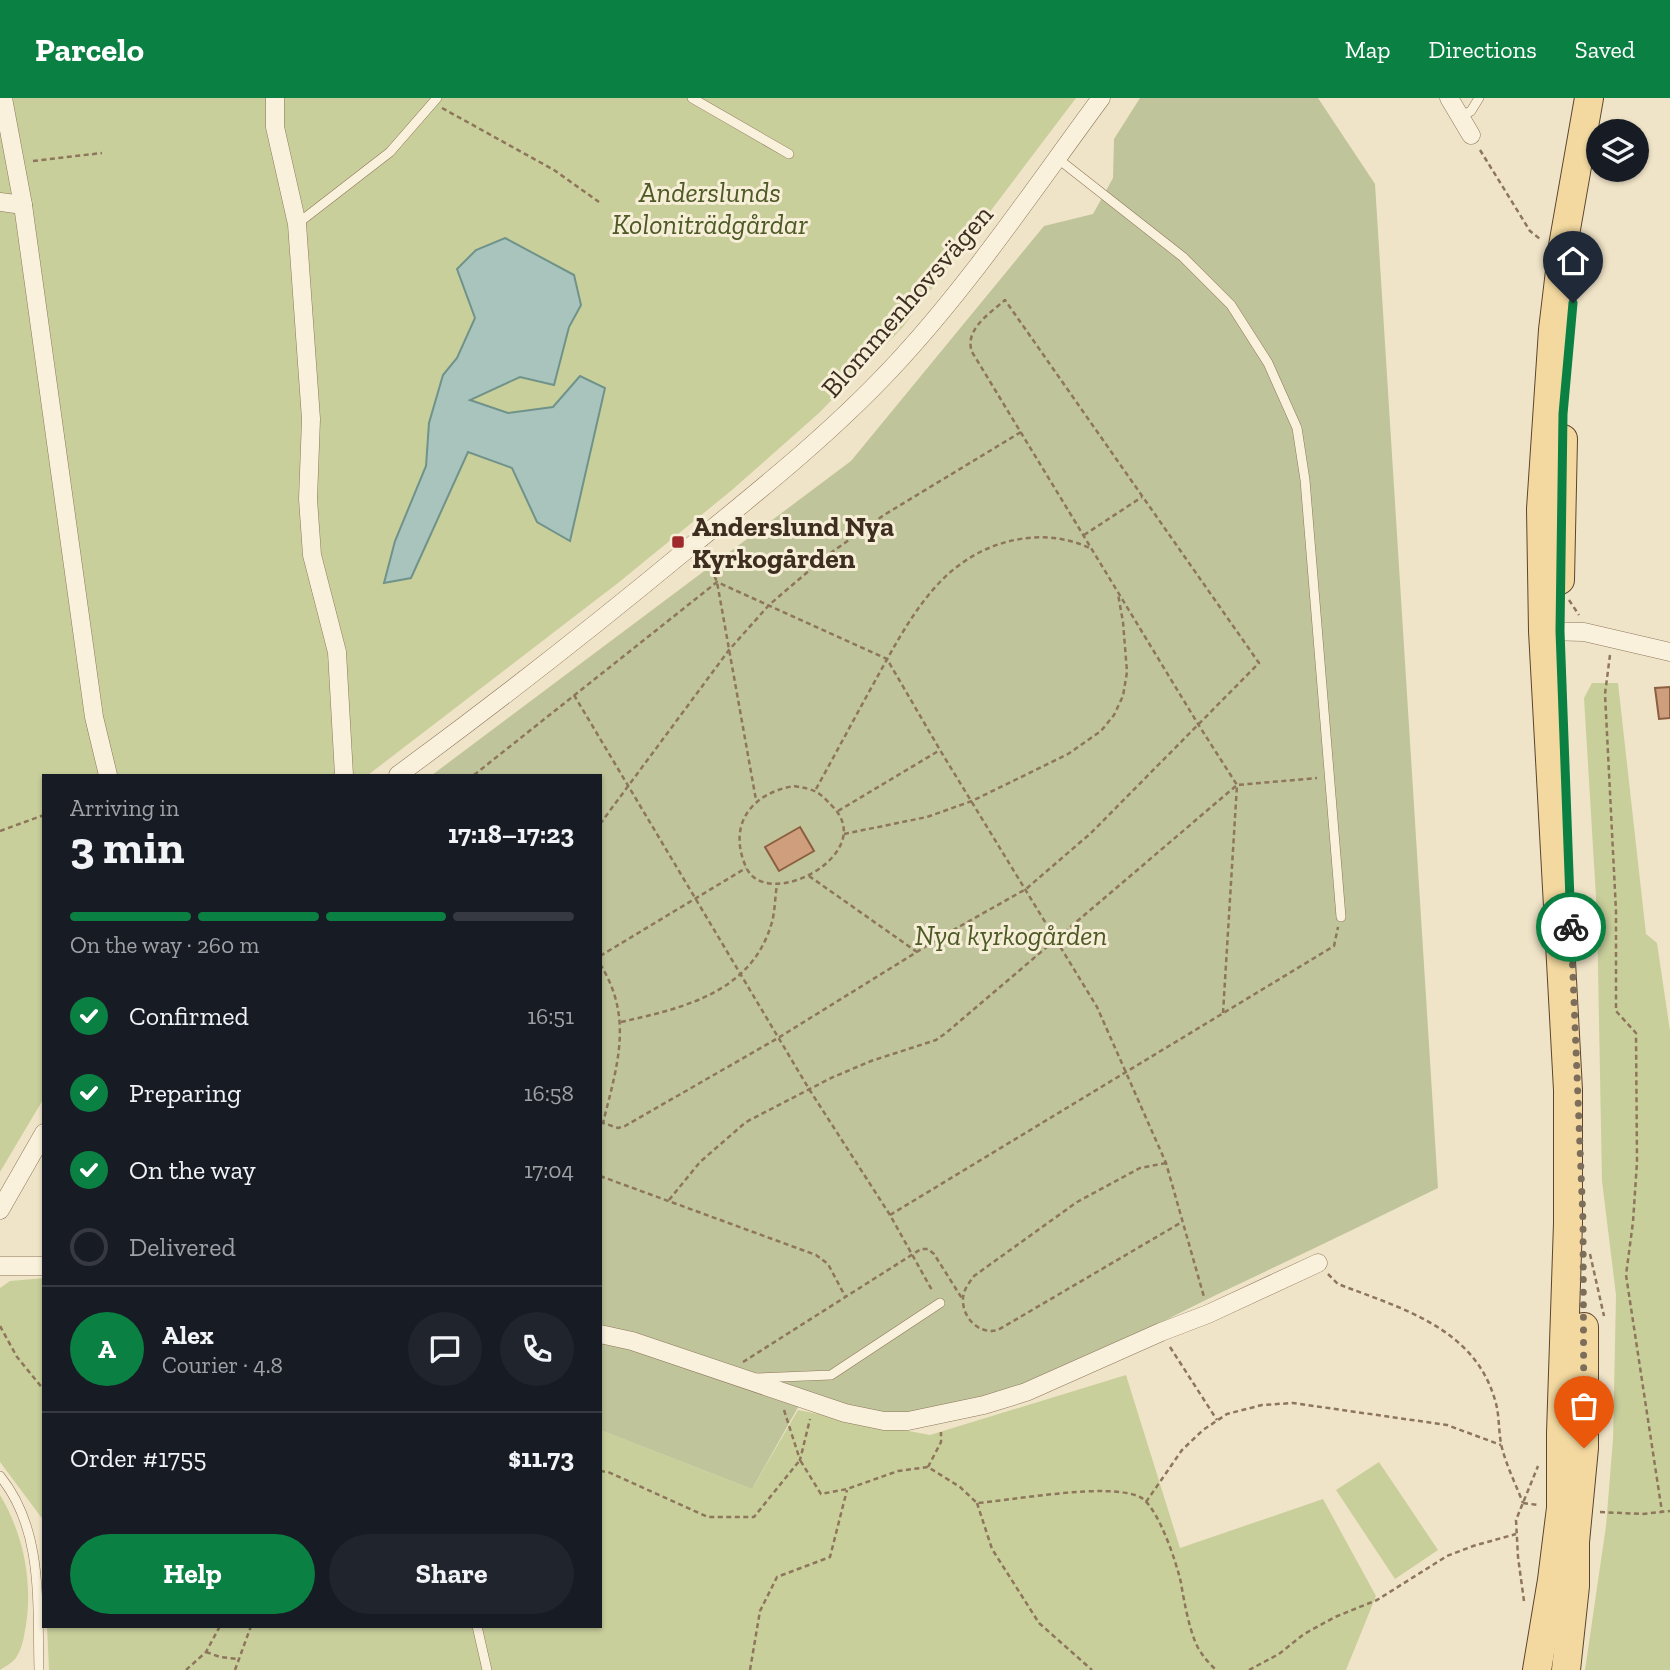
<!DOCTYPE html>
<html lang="en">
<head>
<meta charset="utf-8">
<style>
	body { margin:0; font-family:"Zilla Slab",serif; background:#20242c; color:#f1f3f6; height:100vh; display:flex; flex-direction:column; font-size:26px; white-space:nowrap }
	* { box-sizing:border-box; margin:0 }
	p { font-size:23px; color:#9ea1a6 }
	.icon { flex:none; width:38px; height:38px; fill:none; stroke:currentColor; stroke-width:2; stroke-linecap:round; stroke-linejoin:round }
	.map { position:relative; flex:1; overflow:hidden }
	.drawer { position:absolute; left:42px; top:676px; width:560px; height:854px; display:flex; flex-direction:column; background:#171b24; border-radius:0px; box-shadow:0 2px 5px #0004 }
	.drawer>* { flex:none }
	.controls { position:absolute; left:1586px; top:21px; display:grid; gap:14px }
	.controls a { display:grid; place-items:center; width:63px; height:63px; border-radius:50%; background:#171b24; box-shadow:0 2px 5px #0004; font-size:35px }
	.pin { position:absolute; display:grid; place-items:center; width:60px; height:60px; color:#fff; margin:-72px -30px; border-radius:50% 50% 50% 0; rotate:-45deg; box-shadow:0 0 7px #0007 }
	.pin .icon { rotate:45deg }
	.courier { position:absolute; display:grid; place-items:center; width:70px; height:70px; margin:-35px; border:5px solid #0b8043; border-radius:50%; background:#fff; color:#222; box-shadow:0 2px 9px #0007 }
	.summary em { font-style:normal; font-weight:800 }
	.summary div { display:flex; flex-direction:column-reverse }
	.summary { display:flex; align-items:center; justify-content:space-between; height:119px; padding:0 28px }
	h1 { font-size:46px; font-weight:800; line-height:52px }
	.bar { display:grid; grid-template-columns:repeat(4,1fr); gap:10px 7px; align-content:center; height:84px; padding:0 28px }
	.bar i { height:9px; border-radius:5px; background:#363941 }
	.bar .active { background:#0b8043 }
	.bar p { grid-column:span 4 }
	.line { display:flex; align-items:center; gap:18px; padding:0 28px; border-top:2px solid #363941 }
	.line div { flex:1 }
	.round { display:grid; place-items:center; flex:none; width:74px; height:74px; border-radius:37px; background:#20242c }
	ol { padding:0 28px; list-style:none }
	li { display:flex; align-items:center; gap:21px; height:77px }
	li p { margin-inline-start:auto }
	li .icon { padding:7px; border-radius:50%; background:#0b8043; color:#fff; stroke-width:4 }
	li:last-child { color:#9ea1a6 }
	li i { width:38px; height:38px; border:4px solid #363941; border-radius:50% }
	.button { display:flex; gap:14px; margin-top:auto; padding:14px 28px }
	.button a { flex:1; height:80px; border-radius:42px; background:#0b8043; color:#fff; font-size:28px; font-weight:800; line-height:80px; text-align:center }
	.button a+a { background:#20242c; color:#f1f3f6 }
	header { display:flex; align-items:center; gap:42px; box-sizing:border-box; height:98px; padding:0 35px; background:#0b8043; color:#fff }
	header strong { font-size:33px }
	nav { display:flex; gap:38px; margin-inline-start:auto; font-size:24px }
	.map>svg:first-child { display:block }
	.green { fill:#c9cf9b }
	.cemetery { fill:#bfc49a }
	.water { fill:#a9c4bc; stroke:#6f938a; stroke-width:2 }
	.building { fill:#cf9f7d; stroke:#8d5f41; stroke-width:2 }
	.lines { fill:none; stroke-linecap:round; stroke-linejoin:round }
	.lane-casing { stroke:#8d765c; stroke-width:10 }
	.street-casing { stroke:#8d765c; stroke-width:19 }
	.primary-casing { stroke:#5b4430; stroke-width:30 }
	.path { stroke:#8d765c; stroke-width:2.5; stroke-dasharray:5 3.5; stroke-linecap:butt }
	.lane { stroke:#faf1dc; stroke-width:9 }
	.street { stroke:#faf1dc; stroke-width:18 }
	.primary { stroke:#f3d9a0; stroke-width:28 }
	.done { stroke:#7c6e5b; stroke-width:7; stroke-dasharray:0 12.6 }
	.route { stroke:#0b8043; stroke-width:9 }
	.poi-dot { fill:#9e2a2b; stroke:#f7eed8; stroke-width:2.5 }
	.labels { text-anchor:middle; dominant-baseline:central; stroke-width:6; stroke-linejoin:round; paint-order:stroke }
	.park-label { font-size:28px; font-style:italic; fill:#4d5a26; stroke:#f7eed8 }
	.street-label { font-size:28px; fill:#3d2e20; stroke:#f7eed8 }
	.poi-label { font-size:28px; font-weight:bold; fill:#3d2e20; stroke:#f7eed8; text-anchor:start }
</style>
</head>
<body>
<header>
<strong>Parcelo</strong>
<nav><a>Map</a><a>Directions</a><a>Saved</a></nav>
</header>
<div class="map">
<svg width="1670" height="1572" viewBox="0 0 1670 1572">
	<rect width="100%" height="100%" fill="#f0e4c8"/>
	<g class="green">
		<polygon points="0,0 1076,0 902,230 819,315 732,392 618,485 368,677 44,677 44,1000 0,1074"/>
		<polygon points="1592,585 1618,585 1646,836 1657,845 1670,933 1670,1572 1585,1572 1606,1428 1613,1341 1616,1197 1602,1083 1597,816 1584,600"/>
		<polygon points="44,1180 44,1423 0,1364 0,1190 10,1183"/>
		<polygon points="1126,1277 1180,1450 1323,1401 1376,1498 1346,1572 49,1572 47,1528 600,1528 600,1332 752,1391 798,1312 930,1337"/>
		<polygon points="1379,1364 1438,1452 1395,1481 1336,1392"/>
		<path d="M0,1397C23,1435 33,1483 26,1527C24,1537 23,1549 17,1558C14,1564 6,1568 0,1572Z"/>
	</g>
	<path class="cemetery" d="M1140,0H1318L1375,86L1438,1090C1365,1126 1292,1161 1218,1196C1117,1245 1016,1304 903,1316C869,1320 836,1306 805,1297L752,1391L600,1332V677H432L851,363L1044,128L1093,116L1113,80L1114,41Z"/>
	<polygon class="water" points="505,140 574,177 581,207 569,229 554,287 520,279 470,302 508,315 553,309 580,278 605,290 570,443 537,424 512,370 468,354 411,480 384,485 395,443 426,368 429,325 443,277 457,260 475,220 457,171 476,152"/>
	<g class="building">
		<polygon points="1670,589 1670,620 1659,621 1655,590"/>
		<polygon points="800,729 814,753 779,773 765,749"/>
	</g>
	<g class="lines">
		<g class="lane-casing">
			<g id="lane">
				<polyline points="692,0 789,56"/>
				<polyline points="1460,19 1471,13 1479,0"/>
				<polyline points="1057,60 1183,159 1231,207 1268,265 1297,330 1305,382 1341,819"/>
				<polyline points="297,126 390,54 437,0"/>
				<polyline points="757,1280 831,1277 940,1205"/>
				<path d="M0,1378C44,1432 37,1506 39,1572"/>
				<polyline points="477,1528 487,1572"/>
			</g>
		</g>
		<g class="street-casing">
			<g id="street">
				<polyline points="3,0 23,107 94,619 108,677"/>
				<polyline points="275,0 275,29 297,126 311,321 308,401 312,457 337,554 344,677"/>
				<polyline points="1449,0 1471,37"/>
				<polyline points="0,104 23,107"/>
				<polyline points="1543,533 1584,534 1670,554"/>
				<path d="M398,677C496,605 592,530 685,453C756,395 828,338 891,271C969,188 1033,92 1101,0"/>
				<polyline points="0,1112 44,1035"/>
				<polyline points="0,1168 44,1168"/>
				<polyline points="600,1236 632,1243 845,1315 884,1323 908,1323 984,1307 1026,1294 1161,1234 1208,1216 1318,1165"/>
			</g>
		</g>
		<g class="primary-casing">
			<g id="primary">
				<polyline points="1560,482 1563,341"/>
				<polyline points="1537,1572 1552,1482 1561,1410 1561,1335 1568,1125 1568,992 1543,533 1541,411 1553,232 1563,148 1589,0"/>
				<polyline points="1566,1572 1575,1488 1575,1444 1584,1350 1584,1229"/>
			</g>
		</g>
		<g class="path">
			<polyline points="442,10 554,72 599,104"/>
			<polyline points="1480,52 1530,133 1540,141"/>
			<polyline points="33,63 102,55"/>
			<polyline points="1084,437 1142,399"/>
			<polyline points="711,470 717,484 756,702"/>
			<polyline points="1569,502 1579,517"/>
			<polyline points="1610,557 1605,596 1616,813 1616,913 1636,935 1637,1064 1633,1124 1626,1177 1662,1414"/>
			<polyline points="574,597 809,991 890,1117 933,1194"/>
			<polyline points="474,677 717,484 887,561 940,652 1097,909 1166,1065 1204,1199"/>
			<path d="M794,688C817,692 818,693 834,710C877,757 766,815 746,769C727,726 752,695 794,688Z"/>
			<path d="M816,691C836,655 855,619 875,583C894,549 913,512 940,484C979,443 1040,426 1092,451"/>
			<polyline points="838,713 940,652"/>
			<polyline points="600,726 729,552 769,507 825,459 884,417 1021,334"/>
			<polyline points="0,733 44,717"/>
			<polyline points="844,736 927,719 972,703 1068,656 1101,633 1114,617 1123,598 1127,574 1123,524 1118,496"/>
			<polyline points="809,778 917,854"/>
			<polyline points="600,858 746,770"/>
			<path d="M600,866C634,920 617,968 603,1025"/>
			<path d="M621,924C683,910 752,895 772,824C775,813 775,799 777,786"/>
			<path d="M600,1024L618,1030L625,1028L778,940L941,839L1026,791L1091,735L1259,565L1005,202C989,216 964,232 972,254L1198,626L1237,687L1223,915"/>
			<path d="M1166,1065L1140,1070L1077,1104L974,1178C968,1186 962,1194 963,1204C964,1222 981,1237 998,1232L1182,1124"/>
			<polyline points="600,1078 816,1157 828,1166 845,1198"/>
			<polyline points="669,1102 700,1064 746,1024 831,980 871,963 936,942 946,935 1237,687 1317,680"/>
			<polyline points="890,1117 1334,848 1338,829"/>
			<polyline points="1590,1156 1604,1218"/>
			<path d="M1328,1176L1338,1186C1400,1210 1474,1229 1495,1302C1500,1318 1498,1334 1502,1350C1507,1369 1516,1387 1523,1405"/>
			<polyline points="0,1228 17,1259 44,1292"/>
			<polyline points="1170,1249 1217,1322"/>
			<polyline points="743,1264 921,1151 928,1151 934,1156 963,1202"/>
			<polyline points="784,1312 800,1362 810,1321"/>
			<polyline points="928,1369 941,1344 941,1334"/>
			<path d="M600,1373L608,1374L708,1419H754L800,1362L821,1396L847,1391L898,1373L928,1369L960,1389L977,1405C1015,1402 1109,1384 1140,1399C1158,1408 1177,1466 1181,1485C1184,1503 1191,1543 1202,1556C1206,1562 1211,1567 1216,1572"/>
			<polyline points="1146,1404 1182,1352 1203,1332 1227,1316 1262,1307 1293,1305 1447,1327 1501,1347"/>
			<polyline points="977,1405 992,1451 1039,1525 1092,1572"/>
			<polyline points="1523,1405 1538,1407"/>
			<polyline points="1600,1414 1642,1416 1670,1413"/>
			<polyline points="1524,1503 1518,1459 1516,1422 1538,1368"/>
			<polyline points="206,1554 220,1559 238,1561"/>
			<polyline points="186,1572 206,1554 220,1528"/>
			<polyline points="235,1572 251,1528"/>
			<polyline points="750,1572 760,1513 777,1479 830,1459 847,1392"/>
			<polyline points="1249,1572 1279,1556 1304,1536 1335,1519 1377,1502 1447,1458 1473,1448 1516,1436"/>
		</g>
		<use href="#lane" class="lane"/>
		<use href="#street" class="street"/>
		<use href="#primary" class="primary"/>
	</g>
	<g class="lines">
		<polyline class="done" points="1571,829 1583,1123 1584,1350"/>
		<polyline class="route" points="1571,829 1560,533 1563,316 1573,205"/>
	</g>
	<rect class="poi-dot" x="671" y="437" width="14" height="14" rx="3.5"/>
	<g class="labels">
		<g class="park-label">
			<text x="710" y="94">Anderslunds<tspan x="710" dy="32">Koloniträdgårdar</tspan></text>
			<text x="1011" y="837">Nya kyrkogården</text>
		</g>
		<g class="street-label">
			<text transform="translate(907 203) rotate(-49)">Blommenhovsvägen</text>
		</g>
		<g class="poi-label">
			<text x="692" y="428">Anderslund Nya<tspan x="692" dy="32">Kyrkogården</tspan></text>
		</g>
	</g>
</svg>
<div class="controls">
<a><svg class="icon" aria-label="layers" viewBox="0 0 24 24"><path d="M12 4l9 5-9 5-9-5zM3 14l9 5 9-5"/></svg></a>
</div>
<div class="pin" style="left:1584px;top:1350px;background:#ea580c"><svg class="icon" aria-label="bag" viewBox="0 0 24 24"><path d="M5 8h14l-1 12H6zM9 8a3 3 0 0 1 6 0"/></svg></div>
<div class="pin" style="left:1573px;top:205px;background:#1f2937"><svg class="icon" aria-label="home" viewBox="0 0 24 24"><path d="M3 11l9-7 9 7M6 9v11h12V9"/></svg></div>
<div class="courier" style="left:1571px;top:829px"><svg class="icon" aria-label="bike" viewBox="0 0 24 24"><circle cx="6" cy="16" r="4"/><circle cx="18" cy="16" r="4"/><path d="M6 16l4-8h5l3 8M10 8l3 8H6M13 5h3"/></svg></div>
<section class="drawer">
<div class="summary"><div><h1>3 min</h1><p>Arriving in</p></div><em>17:18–17:23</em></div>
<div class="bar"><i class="active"></i><i class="active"></i><i class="active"></i><i></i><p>On the way · 260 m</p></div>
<ol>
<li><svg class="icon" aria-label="check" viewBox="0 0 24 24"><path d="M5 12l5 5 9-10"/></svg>Confirmed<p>16:51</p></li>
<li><svg class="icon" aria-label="check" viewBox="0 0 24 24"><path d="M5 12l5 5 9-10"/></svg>Preparing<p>16:58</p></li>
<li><svg class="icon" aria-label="check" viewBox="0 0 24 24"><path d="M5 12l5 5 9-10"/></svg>On the way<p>17:04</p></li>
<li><i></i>Delivered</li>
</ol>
<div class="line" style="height:126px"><b class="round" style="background:#0b8043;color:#fff">A</b><div><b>Alex</b><p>Courier · 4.8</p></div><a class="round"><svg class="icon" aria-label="chat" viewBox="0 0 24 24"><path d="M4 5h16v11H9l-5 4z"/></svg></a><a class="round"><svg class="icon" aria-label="phone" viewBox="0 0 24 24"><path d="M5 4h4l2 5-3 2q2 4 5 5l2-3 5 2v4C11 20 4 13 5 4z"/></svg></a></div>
<div class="line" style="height:91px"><div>Order #1755</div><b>$11.73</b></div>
<div class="button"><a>Help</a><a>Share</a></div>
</section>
</div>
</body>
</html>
